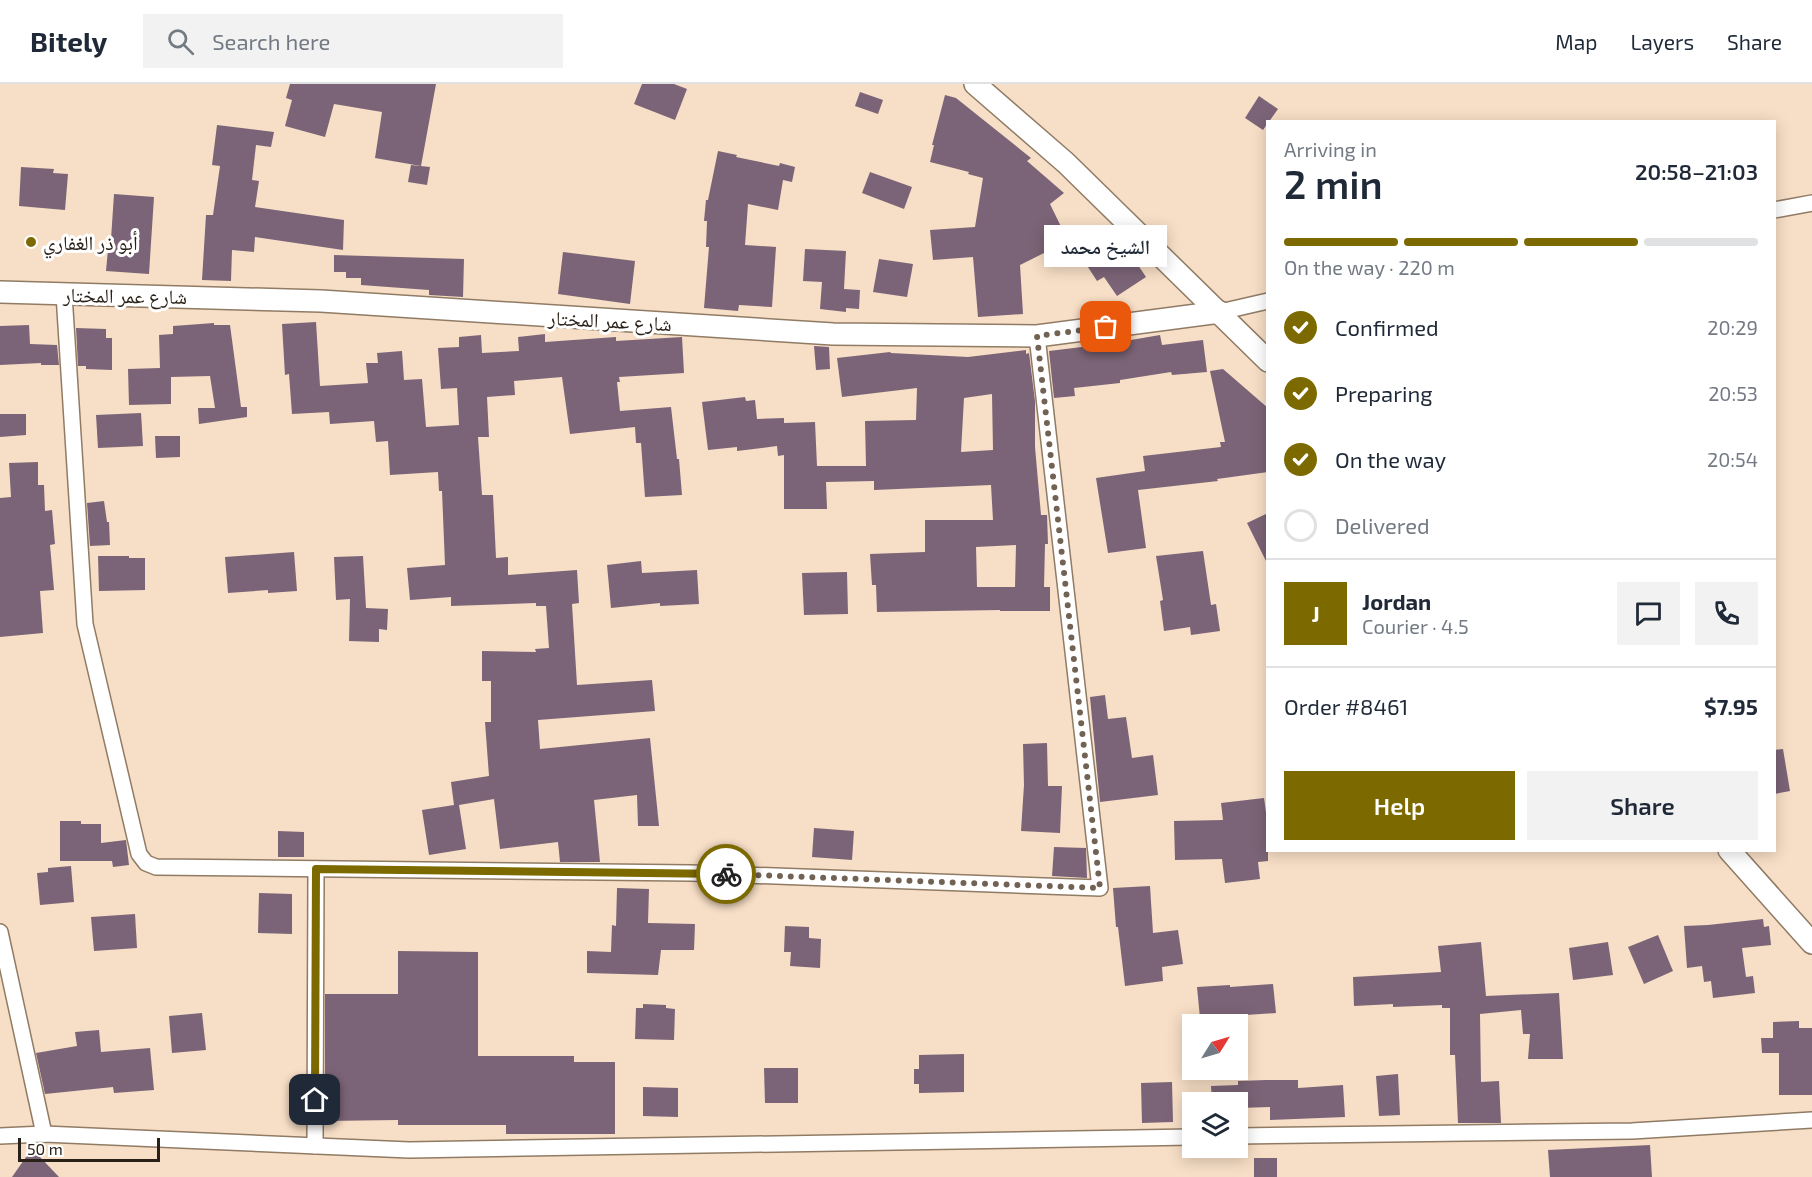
<!DOCTYPE html>
<html lang="en">
<head>
<meta charset="utf-8">
<style>
	body { margin:0; font-family:"Exo 2","Noto Naskh Arabic",sans-serif; background:#f2f2f3; color:#1f2937; height:100vh; display:flex; flex-direction:column; font-size:22px; white-space:nowrap }
	* { box-sizing:border-box; margin:0 }
	p { font-size:20px; color:#747a83 }
	.icon { flex:none; width:33px; height:33px; fill:none; stroke:currentColor; stroke-width:2; stroke-linecap:round; stroke-linejoin:round }
	.map { position:relative; flex:1; overflow:hidden }
	.sheet { position:absolute; left:1266px; top:36px; width:510px; height:732px; display:flex; flex-direction:column; background:#fff; border-radius:0px; box-shadow:0 3px 15px #0003 }
	.sheet>* { flex:none }
	.needle { width:39px; rotate:53deg }
	.buttons { position:absolute; left:1182px; top:930px; display:grid; gap:12px }
	.buttons a { display:grid; place-items:center; width:66px; height:66px; border-radius:0px; background:#fff; box-shadow:0 3px 15px #0003; font-size:30px }
	.scale { position:absolute; left:18px; bottom:15px; width:142px; box-sizing:border-box; padding-left:6px; border:3px solid #292017; border-top:0; font-size:16px; line-height:21px; white-space:nowrap; color:#292017; -webkit-text-stroke:4px #fff; paint-order:stroke }
	.pin { position:absolute; display:grid; place-items:center; width:51px; height:51px; color:#fff; margin:-26px; border-radius:12px; box-shadow:0 3px 9px #0006 }
	.courier { position:absolute; display:grid; place-items:center; width:60px; height:60px; margin:-30px; border:4px solid #7c6900; border-radius:50%; background:#fff; color:#222; box-shadow:0 2px 8px #0007 }
	.bubble { position:absolute; height:42px; border-radius:0px; background:#fff; box-shadow:0 3px 15px #0003; font-size:20px; font-weight:600; line-height:42px; text-align:center }
	.head em { font-style:normal; font-weight:600 }
	.head div { display:flex; flex-direction:column-reverse }
	.head { display:flex; align-items:center; justify-content:space-between; height:102px; padding:0 18px }
	h1 { font-size:39px; font-weight:600; line-height:45px }
	.bar { display:grid; grid-template-columns:repeat(4,1fr); gap:9px 6px; align-content:center; height:72px; padding:0 18px }
	.bar i { height:8px; border-radius:4px; background:#e0e1e3 }
	.bar .on { background:#7c6900 }
	.bar p { grid-column:span 4 }
	.line { display:flex; align-items:center; gap:15px; padding:0 18px; border-top:2px solid #e0e1e3 }
	.line div { flex:1 }
	.round { display:grid; place-items:center; flex:none; width:63px; height:63px; border-radius:0px; background:#f2f2f3 }
	ol { padding:0 18px; list-style:none }
	li { display:flex; align-items:center; gap:18px; height:66px }
	li p { margin-inline-start:auto }
	li .icon { padding:6px; border-radius:50%; background:#7c6900; color:#fff; stroke-width:4 }
	li:last-child { color:#747a83 }
	li i { width:33px; height:33px; border:3px solid #e0e1e3; border-radius:50% }
	.primary-button { display:flex; gap:12px; margin-top:auto; padding:12px 18px }
	.primary-button a { flex:1; height:69px; border-radius:0px; background:#7c6900; color:#fff; font-size:24px; font-weight:600; line-height:69px; text-align:center }
	.primary-button a+a { background:#f2f2f3; color:#1f2937 }
	header { display:flex; align-items:center; gap:36px; box-sizing:border-box; height:84px; padding:0 30px; background:#fff; border-bottom:2px solid #e0e1e3 }
	header strong { font-size:28px }
	nav { display:flex; gap:33px; margin-inline-start:auto; font-size:21px }
	.search { width:420px; height:54px; background:#f2f2f3; display:flex; align-items:center; gap:15px; box-sizing:border-box; padding:0 21px; border-radius:0px; color:#747a83; font-size:22px }
	.map>svg:first-child { display:block }
	.building { fill:#7b6477; fill-rule:evenodd }
	.lines { fill:none; stroke-linecap:round; stroke-linejoin:round }
	.street-casing { stroke:#907b65; stroke-width:18 }
	.secondary-casing { stroke:#907b65; stroke-width:24 }
	.street { stroke:#fff; stroke-width:15 }
	.secondary { stroke:#fff; stroke-width:21 }
	.done { stroke:#716254; stroke-width:6; stroke-dasharray:0 10.8 }
	.route { stroke:#7c6900; stroke-width:8 }
	.poi-dot { fill:#7c6900; stroke:#fff; stroke-width:2 }
	.labels { text-anchor:middle; dominant-baseline:central; stroke-width:6; stroke-linejoin:round; paint-order:stroke }
	.poi-label { font-size:20px; fill:#292017; stroke:#fff; text-anchor:start }
	.street-label { font-size:20px; fill:#292017; stroke:#fff }
</style>
</head>
<body>
<header>
<strong>Bitely</strong>
<div class="search"><svg class="icon" aria-label="search" viewBox="0 0 24 24"><circle cx="10" cy="10" r="6"/><path d="M15 15l6 6"/></svg>Search here</div>
<nav><a>Map</a><a>Layers</a><a>Share</a></nav>
</header>
<div class="map">
<svg width="1812" height="1093" viewBox="0 0 1812 1093">
	<rect width="100%" height="100%" fill="#f7dec6"/>
	<g class="building">
		<polygon points="290,0 436,0 421,82 375,74 382,28 334,20 325,53 285,42 292,16 286,14"/>
		<polygon points="642,0 674,0 687,5 675,36 634,20"/>
		<polygon points="860,8 883,16 878,30 855,22"/>
		<polygon points="945,11 956,14 1031,74 1027,77 1064,109 1050,120 1068,157 1020,181 1023,230 978,233 973,173 933,176 930,146 975,143 983,94 968,90 969,88 930,78 934,61 932,61"/>
		<polygon points="1259,12 1278,25 1263,46 1245,34"/>
		<polygon points="217,41 274,48 271,63 256,61 252,96 259,97 255,123 344,136 343,166 255,153 254,168 232,166 231,197 202,196 206,131 213,131 220,82 212,81"/>
		<polygon points="718,67 737,71 736,73 779,82 780,79 795,83 792,98 783,96 778,126 748,120 745,161 776,163 772,223 739,221 738,227 704,224 709,163 706,163 707,137 704,137 706,116 708,116"/>
		<polygon points="411,81 430,83 427,101 408,98"/>
		<polygon points="21,83 54,85 53,89 68,90 65,126 19,122"/>
		<polygon points="870,88 912,103 904,125 862,109"/>
		<polygon points="114,110 154,113 149,190 106,187 109,155 111,155"/>
		<polygon points="1113,158 1127,180 1134,175 1146,193 1117,212 1104,193 1097,197 1084,177"/>
		<polygon points="805,165 846,167 844,205 860,206 859,225 846,224 846,228 820,225 822,198 803,197"/>
		<polygon points="563,168 635,177 630,220 558,210"/>
		<polygon points="334,171 464,175 463,213 429,211 429,206 361,201 361,194 346,194 346,188 334,188"/>
		<polygon points="879,175 913,180 907,213 873,208"/>
		<polygon points="316,238 320,302 368,299 366,279 378,279 377,269 402,267 404,296 422,295 426,343 459,341 457,304 441,305 438,264 459,263 459,253 481,251 482,269 519,267 518,253 545,250 545,258 616,253 616,257 682,253 684,289 619,293 620,298 617,298 620,327 671,323 677,375 679,375 682,411 645,413 641,359 636,359 635,343 570,350 562,293 514,297 515,311 487,313 489,353 478,353 482,411 493,411 496,474 508,473 508,491 577,486 579,519 572,520 577,601 652,596 655,627 538,636 540,665 650,654 659,742 638,742 637,711 594,716 600,778 560,778 558,758 500,765 494,715 459,721 466,765 429,771 422,726 454,721 451,698 489,692 485,638 491,638 491,597 482,597 482,567 536,568 535,565 549,564 546,522 536,522 536,519 451,522 451,513 410,516 407,484 445,481 442,407 439,407 438,388 390,391 388,357 376,358 374,337 330,340 329,328 292,330 289,290 285,291 282,240"/>
		<polygon points="214,239 214,241 230,241 241,323 247,323 247,333 199,340 198,324 215,324 210,292 171,293 171,320 129,321 128,285 160,284 159,251 173,250 173,242"/>
		<polygon points="29,241 30,260 57,261 59,281 41,281 41,279 0,281 0,242"/>
		<polygon points="76,244 106,245 106,254 112,254 112,286 86,285 86,282 78,282"/>
		<polygon points="1160,251 1162,261 1203,256 1207,288 1172,291 1171,288 1120,296 1120,299 1074,304 1075,312 1054,314 1049,267 1131,257 1131,256"/>
		<polygon points="814,262 829,263 830,285 816,286"/>
		<path d="M1026,266V270L1029,269L1035,317V363L1041,431H1047L1048,460H1045L1044,503H1050V527H1000V526L877,528L876,501H872L870,470L925,468V436H993L991,401L874,406V397L826,398L827,425H784V371L778,372L777,362L737,367V363L708,366L702,318L745,313L746,317L755,316L757,335L784,334V339L815,338L817,382H866L865,337L916,336L917,304L842,313L837,274L890,268L891,269L968,273ZM992,310L993,366L961,368L964,314ZM1016,461L1015,503H977L976,463Z"/>
		<polygon points="1223,285 1268,324 1268,388 1217,395 1218,397 1138,406 1146,464 1108,469 1096,394 1145,387 1143,372 1221,363 1220,358 1225,358 1210,287"/>
		<polygon points="141,329 143,362 98,364 96,331"/>
		<polygon points="0,330 26,330 26,351 0,353"/>
		<polygon points="155,352 180,352 180,373 156,374"/>
		<polygon points="38,378 38,401 44,401 45,427 52,426 55,460 50,461 54,506 40,507 43,549 0,553 0,414 11,413 9,379"/>
		<polygon points="104,417 107,438 109,438 110,461 90,462 87,419"/>
		<polygon points="1268,429 1268,481 1247,439"/>
		<polygon points="1203,467 1211,521 1216,520 1220,547 1191,551 1190,543 1164,547 1160,517 1163,516 1156,472"/>
		<polygon points="294,468 297,507 268,509 268,506 228,509 225,473"/>
		<polygon points="98,472 129,472 129,474 145,474 145,506 99,507"/>
		<polygon points="363,472 366,524 388,525 387,546 379,545 379,558 349,557 350,515 336,516 334,473"/>
		<polygon points="641,477 642,489 697,486 699,520 660,522 660,519 611,524 607,481"/>
		<polygon points="847,488 848,530 804,531 802,489"/>
		<polygon points="1105,611 1108,635 1126,633 1132,674 1153,671 1158,711 1100,718 1090,613"/>
		<polygon points="1047,659 1048,702 1062,702 1060,749 1021,747 1024,701 1023,660"/>
		<polygon points="1783,665 1790,707 1774,710 1774,666"/>
		<polygon points="1264,714 1268,743 1268,777 1258,778 1260,795 1225,799 1222,775 1175,776 1174,737 1223,736 1221,719"/>
		<polygon points="60,737 81,737 81,740 101,740 101,759 126,756 129,781 113,783 112,777 60,777"/>
		<polygon points="814,744 854,747 852,776 812,773"/>
		<polygon points="278,747 304,748 304,773 278,773"/>
		<polygon points="1054,763 1086,764 1087,794 1052,792"/>
		<polygon points="71,782 74,818 40,821 37,789 48,788 48,784"/>
		<polygon points="1150,802 1153,849 1178,846 1183,880 1162,883 1163,897 1125,902 1118,843 1116,843 1113,804"/>
		<polygon points="617,804 649,805 648,839 695,840 694,866 661,866 658,891 587,889 587,867 611,868 612,841 616,842"/>
		<polygon points="259,809 292,810 292,850 258,849"/>
		<polygon points="135,830 137,864 94,867 91,833"/>
		<polygon points="1763,835 1764,843 1769,842 1771,861 1742,864 1746,893 1753,892 1755,909 1713,914 1711,897 1704,898 1702,882 1687,884 1684,842 1708,841"/>
		<polygon points="785,842 809,843 809,854 821,855 820,884 790,882 791,868 784,868"/>
		<polygon points="1658,851 1673,887 1644,900 1628,863"/>
		<polygon points="1481,858 1486,912 1559,909 1563,975 1528,975 1530,950 1523,950 1521,926 1480,930 1481,998 1499,997 1501,1039 1458,1039 1455,971 1450,971 1450,924 1442,924 1442,921 1393,923 1393,920 1354,922 1353,893 1441,888 1438,862"/>
		<polygon points="1608,858 1613,891 1573,896 1569,864"/>
		<polygon points="398,867 478,868 478,972 574,972 574,978 615,978 615,1050 506,1050 506,1041 398,1041 398,1036 325,1037 325,910 398,910"/>
		<polygon points="1273,900 1276,929 1200,934 1197,903 1230,901 1230,903"/>
		<polygon points="643,920 666,921 666,924 675,925 674,956 635,955 636,924 643,924"/>
		<polygon points="202,929 206,966 172,969 169,932"/>
		<polygon points="1799,937 1799,944 1812,944 1812,1011 1779,1011 1779,969 1762,969 1761,954 1773,954 1773,938"/>
		<polygon points="99,946 101,968 150,964 154,1006 114,1009 113,1003 45,1010 36,969 77,962 75,948"/>
		<polygon points="964,970 964,1008 919,1009 919,1000 914,1000 914,985 919,985 919,971"/>
		<polygon points="764,984 798,984 798,1019 765,1019"/>
		<polygon points="1398,990 1400,1031 1379,1032 1376,992"/>
		<polygon points="1266,996 1298,996 1298,1004 1343,1001 1345,1033 1270,1036 1270,1023 1239,1024 1239,1018 1212,1018 1211,1002 1238,1001 1238,997"/>
		<polygon points="1172,998 1173,1038 1142,1039 1141,999"/>
		<polygon points="643,1003 678,1004 678,1033 643,1032"/>
		<polygon points="1650,1061 1652,1093 1550,1093 1548,1066"/>
		<polygon points="31,1070 39,1072 59,1093 12,1093 26,1073"/>
		<rect x="1254" y="1074" width="23" height="19"/>
	</g>
	<g class="lines">
		<g class="street-casing">
			<g id="street">
				<polyline points="1774,126 1812,119"/>
				<polyline points="64,210 85,540 139,770 146,779 156,783 691,789 1100,804 1037,252"/>
				<polyline points="1220,228 1268,217"/>
				<polyline points="0,848 44,1050"/>
				<polyline points="0,1052 44,1050 409,1066 1192,1053"/>
				<polyline points="1238,1052 1632,1047 1812,1036"/>
				<polyline points="315,1062 316,785"/>
			</g>
		</g>
		<g class="secondary-casing">
			<g id="secondary">
				<polyline points="975,0 1066,79 1268,277"/>
				<polyline points="0,208 321,217 833,250 1037,252 1220,228"/>
				<polyline points="1729,766 1812,859"/>
			</g>
		</g>
		<use href="#street" class="street"/>
		<use href="#secondary" class="secondary"/>
	</g>
	<g class="lines">
		<polyline class="done" points="726,790 1100,804 1037,252 1106,243"/>
		<polyline class="route" points="315,1016 316,785 726,790"/>
	</g>
	<circle class="poi-dot" cx="31" cy="158" r="6"/>
	<g class="labels">
		<g class="poi-label">
			<text x="43" y="158">أبو ذر الغفاري</text>
		</g>
		<g class="street-label">
			<text transform="translate(125 211) rotate(1)">شارع عمر المختار</text>
			<text transform="translate(610 236) rotate(3)">شارع عمر المختار</text>
		</g>
	</g>
</svg>
<div class="buttons">
<a><svg class="needle" viewBox="-14 -14 28 28"><path d="M0-13l5 13h-10z" fill="#e53935"/><path d="M0 13l5-13h-10z" fill="#747a83"/></svg></a>
<a><svg class="icon" aria-label="layers" viewBox="0 0 24 24"><path d="M12 4l9 5-9 5-9-5zM3 14l9 5 9-5"/></svg></a>
</div>
<div class="scale">50 m</div>
<div class="pin" style="left:1106px;top:243px;background:#ea580c"><svg class="icon" aria-label="bag" viewBox="0 0 24 24"><path d="M5 8h14l-1 12H6zM9 8a3 3 0 0 1 6 0"/></svg></div>
<div class="pin" style="left:315px;top:1016px;background:#1f2937"><svg class="icon" aria-label="home" viewBox="0 0 24 24"><path d="M3 11l9-7 9 7M6 9v11h12V9"/></svg></div>
<div class="courier" style="left:726px;top:790px"><svg class="icon" aria-label="bike" viewBox="0 0 24 24"><circle cx="6" cy="16" r="4"/><circle cx="18" cy="16" r="4"/><path d="M6 16l4-8h5l3 8M10 8l3 8H6M13 5h3"/></svg></div>
<div class="bubble" style="left:1044px;top:141px;width:123px">الشيخ محمد</div>
<section class="sheet">
<div class="head"><div><h1>2 min</h1><p>Arriving in</p></div><em>20:58–21:03</em></div>
<div class="bar"><i class="on"></i><i class="on"></i><i class="on"></i><i></i><p>On the way · 220 m</p></div>
<ol>
<li><svg class="icon" aria-label="check" viewBox="0 0 24 24"><path d="M5 12l5 5 9-10"/></svg>Confirmed<p>20:29</p></li>
<li><svg class="icon" aria-label="check" viewBox="0 0 24 24"><path d="M5 12l5 5 9-10"/></svg>Preparing<p>20:53</p></li>
<li><svg class="icon" aria-label="check" viewBox="0 0 24 24"><path d="M5 12l5 5 9-10"/></svg>On the way<p>20:54</p></li>
<li><i></i>Delivered</li>
</ol>
<div class="line" style="height:108px"><b class="round" style="background:#7c6900;color:#fff">J</b><div><b>Jordan</b><p>Courier · 4.5</p></div><a class="round"><svg class="icon" aria-label="chat" viewBox="0 0 24 24"><path d="M4 5h16v11H9l-5 4z"/></svg></a><a class="round"><svg class="icon" aria-label="phone" viewBox="0 0 24 24"><path d="M5 4h4l2 5-3 2q2 4 5 5l2-3 5 2v4C11 20 4 13 5 4z"/></svg></a></div>
<div class="line" style="height:78px"><div>Order #8461</div><b>$7.95</b></div>
<div class="primary-button"><a>Help</a><a>Share</a></div>
</section>
</div>
</body>
</html>
